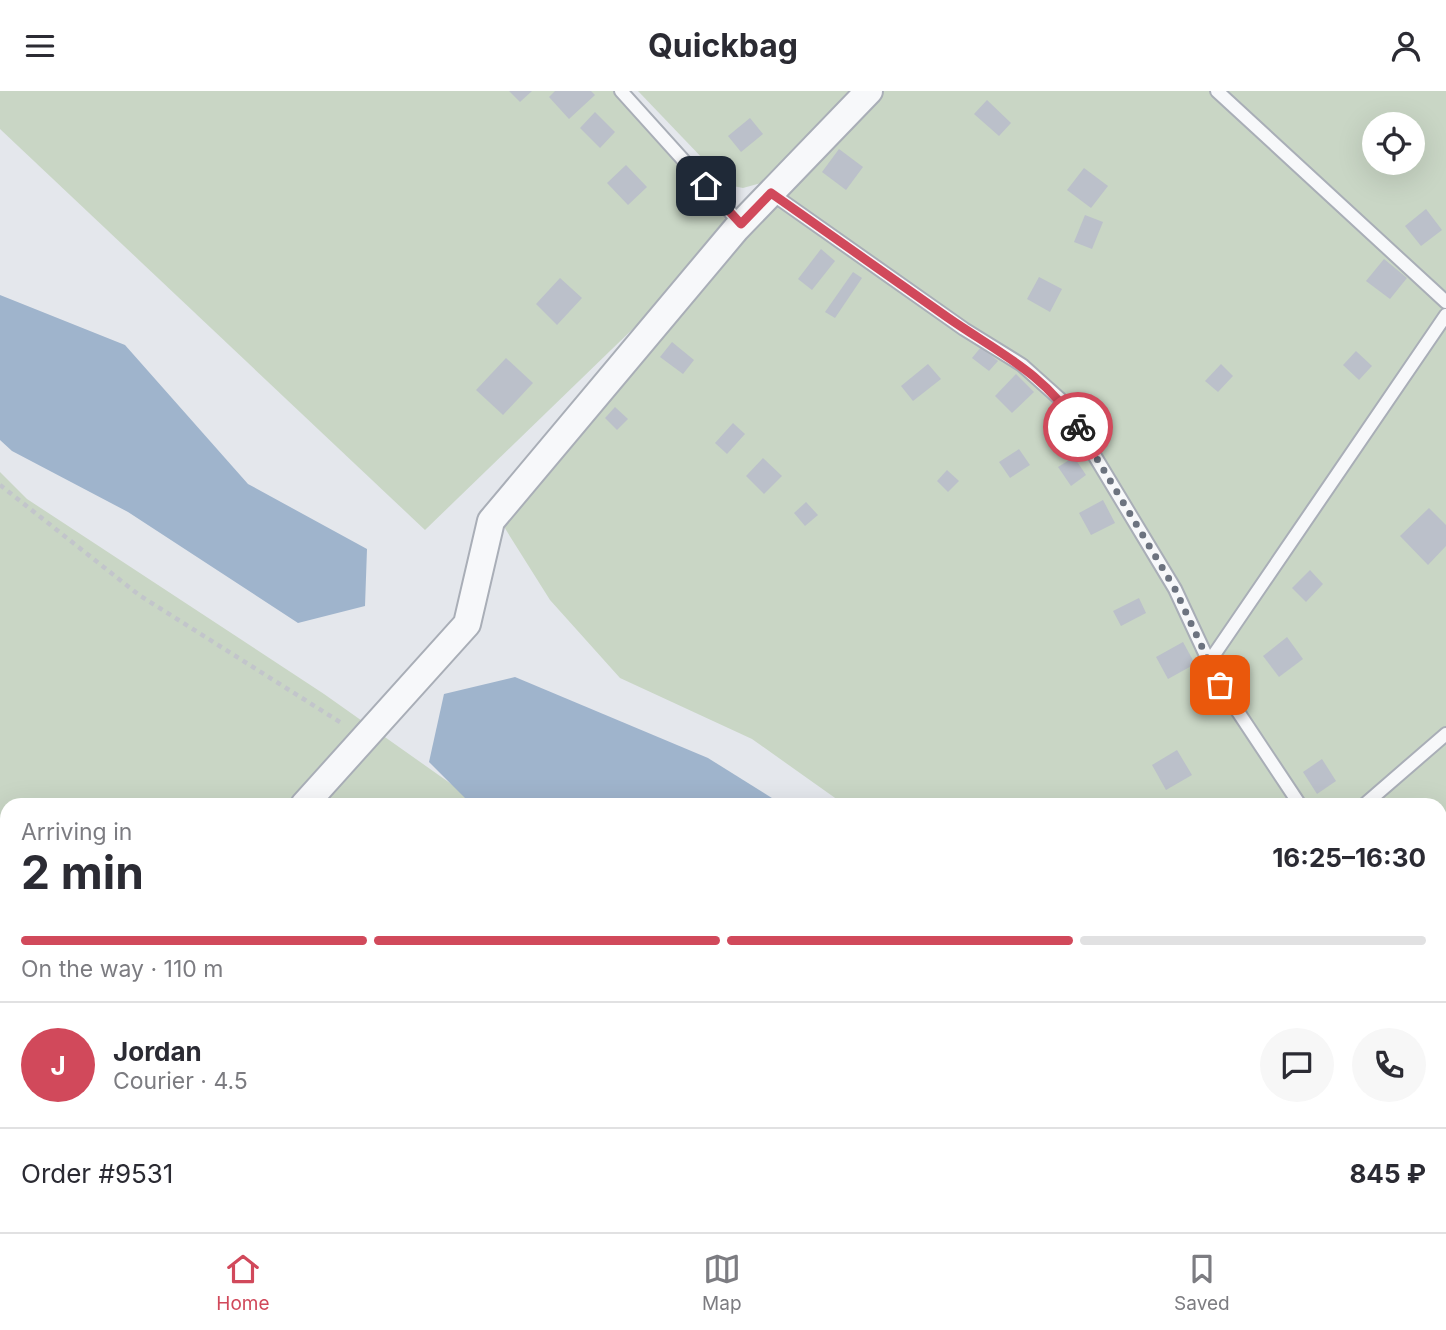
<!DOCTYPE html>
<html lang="en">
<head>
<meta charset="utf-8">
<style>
	body { margin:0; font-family:Inter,sans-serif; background:#f7f7f7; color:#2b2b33; height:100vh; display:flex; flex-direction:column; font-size:26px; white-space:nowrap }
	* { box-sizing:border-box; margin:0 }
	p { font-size:23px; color:#7c7c81 }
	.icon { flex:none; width:38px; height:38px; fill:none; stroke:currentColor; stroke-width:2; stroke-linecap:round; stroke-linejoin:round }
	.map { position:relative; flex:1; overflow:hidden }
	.details { position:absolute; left:0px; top:707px; width:1447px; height:434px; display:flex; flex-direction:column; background:#fff; border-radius:21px 21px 0 0; box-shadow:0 7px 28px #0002 }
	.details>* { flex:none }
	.buttons { position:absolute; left:1362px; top:21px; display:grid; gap:14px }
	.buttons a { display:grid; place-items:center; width:63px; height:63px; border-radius:50%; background:#fff; box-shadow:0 7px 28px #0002; font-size:35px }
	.pin { position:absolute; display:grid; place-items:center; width:60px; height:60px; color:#fff; margin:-30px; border-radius:14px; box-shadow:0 4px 10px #0006 }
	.courier { position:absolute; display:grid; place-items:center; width:70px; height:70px; margin:-35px; border:5px solid #d1495b; border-radius:50%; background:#fff; color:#222; box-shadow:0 2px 9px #0007 }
	.headline em { font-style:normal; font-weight:700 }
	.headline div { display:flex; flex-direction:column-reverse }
	.headline { display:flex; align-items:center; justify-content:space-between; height:119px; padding:0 21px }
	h1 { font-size:46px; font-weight:700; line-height:52px }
	.bar { display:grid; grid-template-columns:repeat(4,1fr); gap:10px 7px; align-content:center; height:84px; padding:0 21px }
	.bar i { height:9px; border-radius:5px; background:#e1e1e2 }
	.bar .current { background:#d1495b }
	.bar p { grid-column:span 4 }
	.line { display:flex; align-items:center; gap:18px; padding:0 21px; border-top:2px solid #e1e1e2 }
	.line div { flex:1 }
	.round { display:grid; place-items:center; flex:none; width:74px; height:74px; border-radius:37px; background:#f7f7f7 }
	header { display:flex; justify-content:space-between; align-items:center; height:91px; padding:0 21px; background:#fff; font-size:32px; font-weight:700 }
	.tabs { display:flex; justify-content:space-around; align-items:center; height:98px; border-top:2px solid #e1e1e2; background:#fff; font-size:19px; color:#7c7c81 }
	.tabs a { display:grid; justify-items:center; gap:4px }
	.tabs .current { color:#d1495b }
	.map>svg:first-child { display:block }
	.green { fill:#c9d6c5; fill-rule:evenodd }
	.water { fill:#9fb4cc }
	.building { fill:#bbc0ca }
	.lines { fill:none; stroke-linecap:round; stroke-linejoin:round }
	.lane-casing { stroke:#a9aeb7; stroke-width:16 }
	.street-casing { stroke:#a9aeb7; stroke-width:30 }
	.path { stroke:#c2c5cb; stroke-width:4.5; stroke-dasharray:5 5; stroke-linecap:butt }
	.lane { stroke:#f7f8fa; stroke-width:12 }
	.street { stroke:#f7f8fa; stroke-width:26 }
	.done { stroke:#6c737f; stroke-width:7; stroke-dasharray:0 12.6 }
	.route { stroke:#d1495b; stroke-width:9 }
</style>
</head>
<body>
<header><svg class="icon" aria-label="menu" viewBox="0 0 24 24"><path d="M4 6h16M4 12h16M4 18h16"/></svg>Quickbag<svg class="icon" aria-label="person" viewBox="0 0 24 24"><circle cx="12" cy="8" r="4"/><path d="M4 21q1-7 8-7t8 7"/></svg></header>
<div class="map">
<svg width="1446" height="1141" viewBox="0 0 1446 1141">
	<rect width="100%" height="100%" fill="#e4e7ec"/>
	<g class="green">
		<polygon points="0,0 613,0 736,138 425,439 0,38"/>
		<polygon points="638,0 851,0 761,92 743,97 728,94"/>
		<path d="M879,0H1446V1141H1250L1244,1134H1440V714H845L752,648L620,587L550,509L501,431L754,134ZM1374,33H1412V72H1374Z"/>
		<polygon points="0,381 27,408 324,603 481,714 7,714 7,1134 1012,1134 1018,1141 0,1141"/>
	</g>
	<g class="water">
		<polygon points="0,204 125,254 248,393 367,458 365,515 298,532 128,421 12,360 0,349"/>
		<polygon points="515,586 708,667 783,714 472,714 429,671 444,603"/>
	</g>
	<g class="building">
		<polygon points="509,0 532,0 520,11"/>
		<polygon points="555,0 591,0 595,4 569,28 549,6"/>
		<polygon points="987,9 1011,32 999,45 974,23"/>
		<polygon points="595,21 615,41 600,57 580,37"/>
		<polygon points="750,27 763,43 741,61 728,45"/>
		<polygon points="839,58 863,76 846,99 822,81"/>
		<polygon points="626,74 647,96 628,114 607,92"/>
		<polygon points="1084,77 1108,95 1091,117 1067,99"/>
		<polygon points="1426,118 1442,139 1421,155 1405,135"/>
		<polygon points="1085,124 1103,131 1092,158 1074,151"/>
		<polygon points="821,158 835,170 812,199 798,188"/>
		<polygon points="1384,168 1407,187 1390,208 1366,190"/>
		<polygon points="853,181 862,187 835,227 825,221"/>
		<polygon points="1039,186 1062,198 1050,221 1027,208"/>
		<polygon points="560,187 582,207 557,234 536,213"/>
		<polygon points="672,251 694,269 683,283 660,266"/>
		<polygon points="981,256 998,270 989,280 972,267"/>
		<polygon points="1356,260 1372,275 1359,289 1343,274"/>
		<polygon points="506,267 533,292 503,324 476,299"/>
		<polygon points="928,273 941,288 913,310 901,295"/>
		<polygon points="1221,273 1233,285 1218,301 1205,290"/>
		<polygon points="1016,283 1034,301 1012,322 995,305"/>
		<polygon points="615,316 628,328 617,339 605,327"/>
		<polygon points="733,332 745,343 727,363 715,352"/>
		<polygon points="1019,358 1030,374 1010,387 999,371"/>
		<polygon points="1074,366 1086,384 1071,395 1058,376"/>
		<polygon points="763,367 782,385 764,403 746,385"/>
		<polygon points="947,379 959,390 948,401 937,390"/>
		<polygon points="1103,409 1115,432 1091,444 1079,422"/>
		<polygon points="806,411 818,424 805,435 794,422"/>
		<polygon points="1429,417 1446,434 1446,455 1428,474 1400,445"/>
		<polygon points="1310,479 1323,493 1306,511 1292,497"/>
		<polygon points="1139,507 1146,522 1121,535 1113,520"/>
		<polygon points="1287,546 1303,568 1279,586 1263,565"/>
		<polygon points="1183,551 1195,573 1168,588 1156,566"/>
		<polygon points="1177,659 1192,684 1166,699 1152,674"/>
		<polygon points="1322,668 1336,690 1317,703 1303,681"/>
		<polygon points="1440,977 1446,983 1446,992 1440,997"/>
		<polygon points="1446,1002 1446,1039 1440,1044 1440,1007"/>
		<polygon points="15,1134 47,1134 49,1137 45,1141 22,1141"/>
		<polygon points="483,1134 540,1134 532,1141 483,1141 480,1137"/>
		<polygon points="554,1134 579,1134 585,1141 546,1141"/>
		<polygon points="618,1134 639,1134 632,1141 625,1141"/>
	</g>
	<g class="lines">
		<g class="lane-casing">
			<g id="lane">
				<polyline points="621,0 741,133"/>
				<polyline points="1217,0 1446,211"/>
				<polyline points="771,102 964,238 1022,274 1061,309 1175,498 1209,571"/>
				<polyline points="1300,714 1207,574 1446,224"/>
				<polyline points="1364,714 1446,643"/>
				<polyline points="0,835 7,842"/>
				<polyline points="1440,927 1446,936"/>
				<polyline points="363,1134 369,1141"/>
				<polyline points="599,1134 605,1141"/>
			</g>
		</g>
		<g class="street-casing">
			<g id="street">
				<polyline points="304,714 467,533 491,430 736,138 869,0"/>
				<polyline points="0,1041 7,1034"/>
			</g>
		</g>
		<polyline class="path" points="0,394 139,504 343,633"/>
		<use href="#lane" class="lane"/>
		<use href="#street" class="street"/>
	</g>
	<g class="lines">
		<polyline class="done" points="1078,336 1175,498 1209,571 1207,574 1220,594"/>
		<path class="route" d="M706,95L741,133L771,102C830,143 888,185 947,226C997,261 1045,282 1078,336"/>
	</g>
</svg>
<div class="buttons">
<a><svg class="icon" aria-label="locate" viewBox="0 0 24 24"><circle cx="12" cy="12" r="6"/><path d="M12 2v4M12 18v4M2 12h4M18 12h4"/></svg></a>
</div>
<div class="pin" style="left:1220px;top:594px;background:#ea580c"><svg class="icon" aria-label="bag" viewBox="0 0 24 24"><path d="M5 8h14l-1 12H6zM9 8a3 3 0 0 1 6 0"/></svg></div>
<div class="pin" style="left:706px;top:95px;background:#1f2937"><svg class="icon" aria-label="home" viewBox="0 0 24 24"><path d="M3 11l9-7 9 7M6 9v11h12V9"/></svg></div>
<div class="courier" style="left:1078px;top:336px"><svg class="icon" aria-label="bike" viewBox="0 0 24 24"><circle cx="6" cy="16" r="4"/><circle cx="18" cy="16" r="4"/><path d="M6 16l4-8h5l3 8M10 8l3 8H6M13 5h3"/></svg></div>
<section class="details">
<div class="headline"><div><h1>2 min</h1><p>Arriving in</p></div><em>16:25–16:30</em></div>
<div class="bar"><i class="current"></i><i class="current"></i><i class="current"></i><i></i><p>On the way · 110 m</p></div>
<div class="line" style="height:126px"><b class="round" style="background:#d1495b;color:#fff">J</b><div><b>Jordan</b><p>Courier · 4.5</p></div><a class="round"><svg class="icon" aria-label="chat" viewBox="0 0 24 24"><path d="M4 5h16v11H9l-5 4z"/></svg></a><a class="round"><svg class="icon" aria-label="phone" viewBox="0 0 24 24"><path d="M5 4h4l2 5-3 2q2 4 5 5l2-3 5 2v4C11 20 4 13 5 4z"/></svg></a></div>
<div class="line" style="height:91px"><div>Order #9531</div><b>845 ₽</b></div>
</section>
</div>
<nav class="tabs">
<a class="current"><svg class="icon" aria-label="home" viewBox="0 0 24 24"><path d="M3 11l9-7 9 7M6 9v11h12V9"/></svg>Home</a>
<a><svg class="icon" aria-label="map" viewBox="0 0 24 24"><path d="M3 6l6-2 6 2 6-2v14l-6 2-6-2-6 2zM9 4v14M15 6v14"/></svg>Map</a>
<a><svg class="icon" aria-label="saved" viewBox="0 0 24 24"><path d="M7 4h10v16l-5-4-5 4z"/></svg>Saved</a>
</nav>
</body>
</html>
